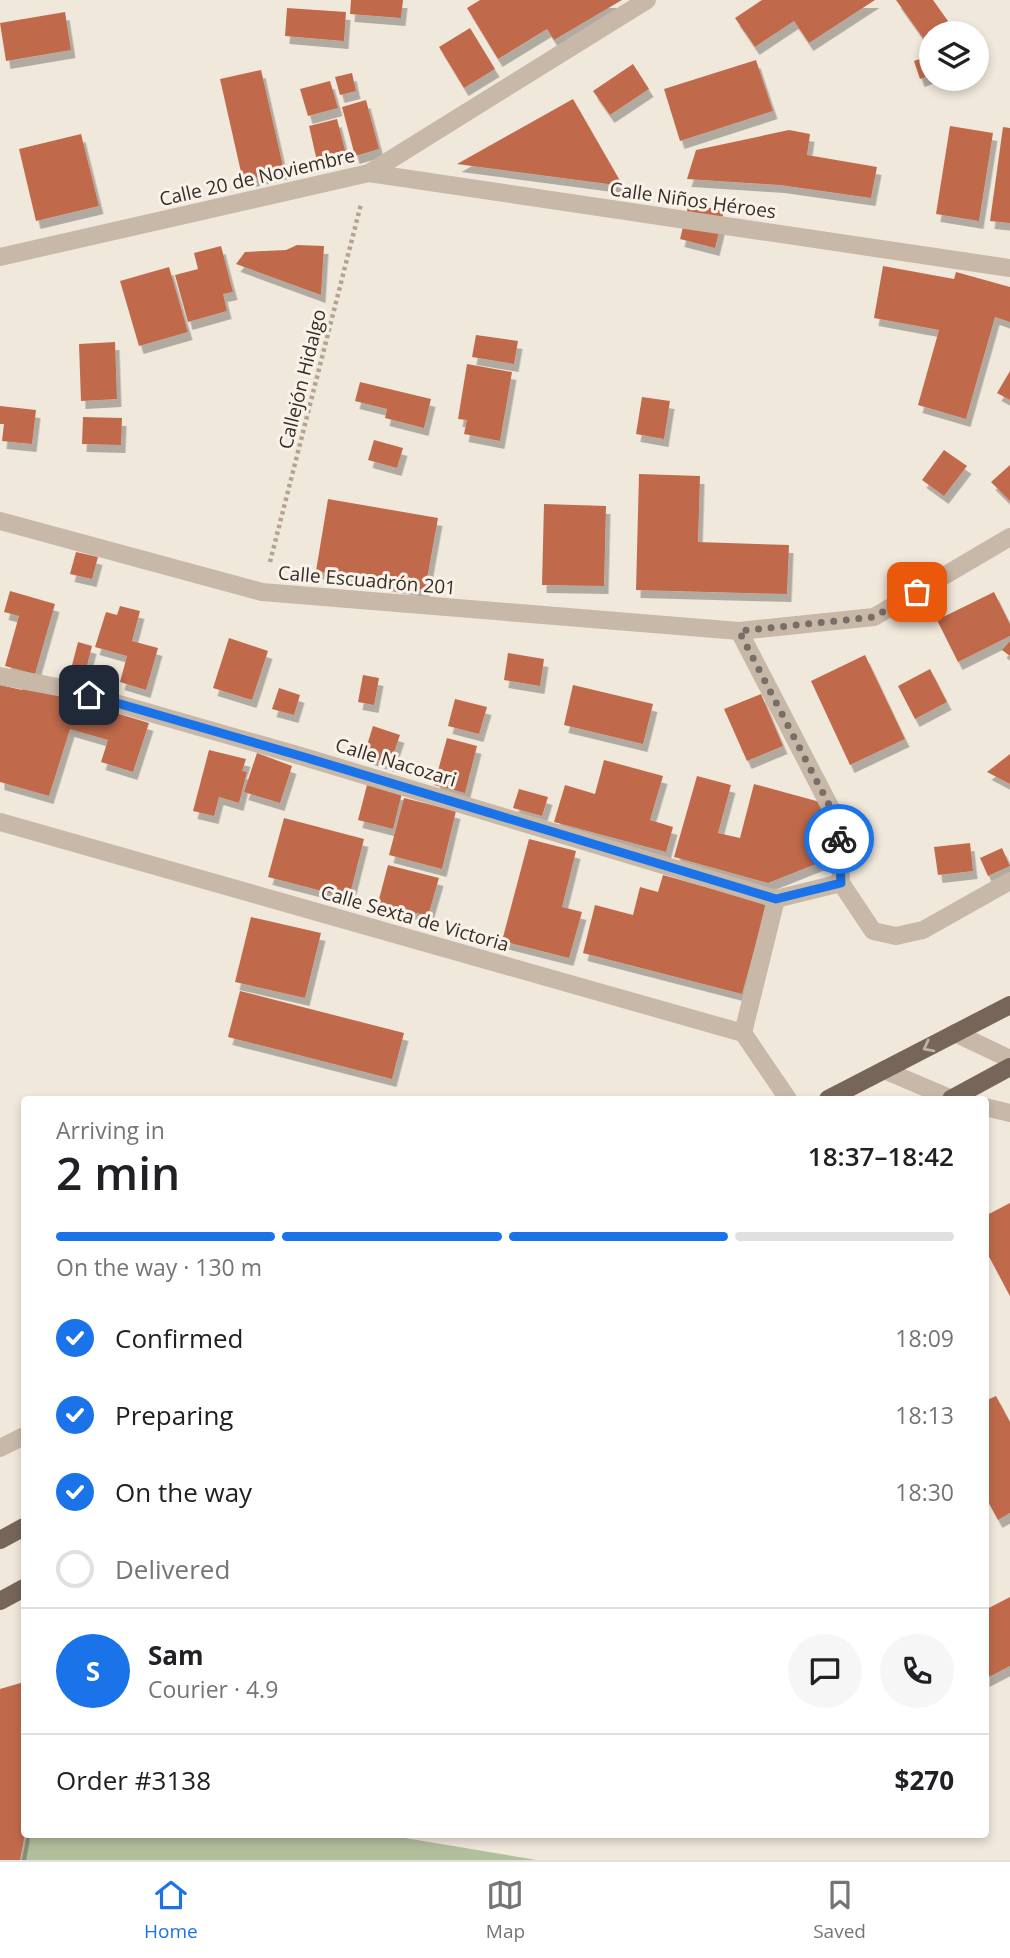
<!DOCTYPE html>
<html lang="en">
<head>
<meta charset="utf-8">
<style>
	body { margin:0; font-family:"Open Sans",sans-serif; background:#f6f6f6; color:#202124; height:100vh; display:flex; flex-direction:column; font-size:26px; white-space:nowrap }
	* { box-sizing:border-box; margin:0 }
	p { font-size:23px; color:#757577 }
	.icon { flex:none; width:38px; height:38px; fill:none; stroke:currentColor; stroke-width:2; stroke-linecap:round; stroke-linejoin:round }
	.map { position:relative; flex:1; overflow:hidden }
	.panel { position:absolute; left:21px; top:1096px; width:968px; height:742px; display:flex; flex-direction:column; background:#fff; border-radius:7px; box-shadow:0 4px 10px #0003 }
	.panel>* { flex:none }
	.fabs { position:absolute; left:919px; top:21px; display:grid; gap:14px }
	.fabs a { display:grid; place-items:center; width:70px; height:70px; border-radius:50%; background:#fff; box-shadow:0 4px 10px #0003; font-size:35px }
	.pin { position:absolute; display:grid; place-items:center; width:60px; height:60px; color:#fff; margin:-30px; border-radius:14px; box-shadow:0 4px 10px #0006 }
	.courier { position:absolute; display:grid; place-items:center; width:70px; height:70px; margin:-35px; border:5px solid #1a73e8; border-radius:50%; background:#fff; color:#222; box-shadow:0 2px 9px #0007 }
	.headline em { font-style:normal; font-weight:600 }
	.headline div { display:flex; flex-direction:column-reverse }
	.headline { display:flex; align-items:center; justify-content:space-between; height:119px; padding:0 35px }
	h1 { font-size:46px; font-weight:600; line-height:52px }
	.bar { display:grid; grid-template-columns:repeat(4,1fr); gap:10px 7px; align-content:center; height:84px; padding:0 35px }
	.bar i { height:9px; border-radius:5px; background:#e0e0e0 }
	.bar .current { background:#1a73e8 }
	.bar p { grid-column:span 4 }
	.line { display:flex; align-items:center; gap:18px; padding:0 35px; border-top:2px solid #e0e0e0 }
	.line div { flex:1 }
	.round { display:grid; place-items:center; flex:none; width:74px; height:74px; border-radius:37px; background:#f6f6f6 }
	ol { padding:0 35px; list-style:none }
	li { display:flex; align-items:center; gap:21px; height:77px }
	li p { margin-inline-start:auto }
	li .icon { padding:7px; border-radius:50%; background:#1a73e8; color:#fff; stroke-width:4 }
	li:last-child { color:#757577 }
	li i { width:38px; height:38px; border:4px solid #e0e0e0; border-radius:50% }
	.tabs { display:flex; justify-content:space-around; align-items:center; height:98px; border-top:2px solid #e0e0e0; background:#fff; font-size:19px; color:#757577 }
	.tabs a { display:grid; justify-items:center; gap:4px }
	.tabs .current { color:#1a73e8 }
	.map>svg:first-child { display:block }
	.green { fill:#b2bf9d }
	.building { fill:#c06b4b; filter:url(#shadow) }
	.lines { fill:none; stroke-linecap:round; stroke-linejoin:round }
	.path { stroke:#b4a293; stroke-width:4.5; stroke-dasharray:3.5 3.5; stroke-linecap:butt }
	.street { stroke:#c8b8a8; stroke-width:18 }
	.primary { stroke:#77655a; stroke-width:18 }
	.oneway { stroke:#beb3a8 }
	.done { stroke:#776e67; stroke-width:7; stroke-dasharray:0 12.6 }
	.route { stroke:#1a73e8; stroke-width:9 }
	.labels { text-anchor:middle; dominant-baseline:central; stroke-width:6; stroke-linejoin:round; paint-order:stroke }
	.street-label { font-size:19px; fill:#362d28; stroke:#f9f2e8 }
</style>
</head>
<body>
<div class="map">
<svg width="1010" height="1860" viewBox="0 0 1010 1860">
	<defs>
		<filter id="shadow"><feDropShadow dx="4.5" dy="8" stdDeviation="0" flood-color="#0004"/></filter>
	</defs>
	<rect width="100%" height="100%" fill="#f1e8dc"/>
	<polygon class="green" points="27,1834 381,1834 537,1860 22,1860"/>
	<g class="building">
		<polygon points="351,0 403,0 401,18 350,14"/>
		<polygon points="480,0 622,0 554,40 547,29 498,59 467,8"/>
		<polygon points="762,0 875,0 809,43 794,21 755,47 735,18"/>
		<polygon points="896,0 933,0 948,21 923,38"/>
		<polygon points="287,8 346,12 344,41 285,36"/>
		<polygon points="65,12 71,50 6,61 0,23"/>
		<polygon points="470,28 495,69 464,88 439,47"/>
		<polygon points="931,55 931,75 920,79 914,61"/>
		<polygon points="756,60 773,111 680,141 664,89"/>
		<polygon points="633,64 649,89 610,115 593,91"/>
		<polygon points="261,70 284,171 243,181 220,79"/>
		<polygon points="352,73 356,91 340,95 335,77"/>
		<polygon points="330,81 338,108 308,116 300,89"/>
		<polygon points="573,99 623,186 457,164"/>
		<polygon points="366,100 379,149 355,156 342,107"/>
		<polygon points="337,119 346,154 317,161 309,126"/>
		<polygon points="950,126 993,133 979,221 936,214"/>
		<polygon points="1003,127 1010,128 1010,223 990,221"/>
		<polygon points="789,130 810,134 807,155 877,167 871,198 780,185 687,179 696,150"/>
		<polygon points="81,134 99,206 36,221 19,149"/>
		<polygon points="689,203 724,211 715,248 680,239"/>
		<polygon points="297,245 324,246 321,295 236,264 245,252 286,250"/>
		<polygon points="221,246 233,292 223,294 227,311 188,322 175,275 198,269 194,253"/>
		<polygon points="883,266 954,279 956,272 1010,287 1010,322 995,317 966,419 918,405 939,330 874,318"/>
		<polygon points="169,267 188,332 139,346 120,281"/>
		<polygon points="476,335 518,341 514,364 472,357"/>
		<polygon points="115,342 117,399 81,401 79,344"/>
		<polygon points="467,364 512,372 500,441 464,434 467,420 458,419"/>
		<polygon points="1010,371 1010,400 997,393"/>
		<polygon points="360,382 431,399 424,428 385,418 387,409 355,401"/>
		<polygon points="642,397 670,401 664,439 636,434"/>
		<polygon points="0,406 36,410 32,444 2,441 4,424 0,424"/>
		<polygon points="83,417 122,418 121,445 82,444"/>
		<polygon points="374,440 403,448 397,468 368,460"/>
		<polygon points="944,450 967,466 944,496 922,480"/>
		<polygon points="1010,465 1010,501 991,482"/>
		<polygon points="639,474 700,476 698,542 789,545 787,594 636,590"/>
		<polygon points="328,499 438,518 425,590 316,571"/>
		<polygon points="544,504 606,506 604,586 542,585"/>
		<polygon points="76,552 98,557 92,579 70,574"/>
		<polygon points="10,591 55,604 35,674 5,666 19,616 4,612"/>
		<polygon points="994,592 1010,624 1010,636 958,662 937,620"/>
		<polygon points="120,606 140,611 132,641 158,648 146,690 120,682 127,656 95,647 106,612 117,615"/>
		<polygon points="229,638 268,651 252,700 213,688"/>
		<polygon points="1010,641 1010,656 1002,650"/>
		<polygon points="78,642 92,646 84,677 70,673"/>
		<polygon points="508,653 544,659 540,686 504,680"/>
		<polygon points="865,655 905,739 850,765 811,681"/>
		<polygon points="930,669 947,702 915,719 898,686"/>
		<polygon points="363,675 379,678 374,705 358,702"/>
		<polygon points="0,685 22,690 24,685 149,723 133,772 101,762 108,740 70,729 49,796 0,782"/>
		<polygon points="573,685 653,704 643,744 564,725"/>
		<polygon points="279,688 300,695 294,715 272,709"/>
		<polygon points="761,694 783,746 747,761 724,709"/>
		<polygon points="455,699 487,707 479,734 448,726"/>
		<polygon points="373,726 400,735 390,764 364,755"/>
		<polygon points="447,738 477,746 465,793 434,785"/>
		<polygon points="209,750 246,759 242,771 247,772 239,803 219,797 214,816 193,811"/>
		<polygon points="257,753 292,766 280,803 244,792"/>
		<polygon points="1010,754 1010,784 987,772"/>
		<polygon points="604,760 663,776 650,820 673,827 666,852 554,822 565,785 595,794"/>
		<polygon points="697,776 731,785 718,833 740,838 754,784 831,805 836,856 768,883 674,857"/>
		<polygon points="367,785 402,793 393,829 358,820"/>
		<polygon points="519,789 548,797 542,816 513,808"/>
		<polygon points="404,798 456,811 442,869 389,855"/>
		<polygon points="284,818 364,839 349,898 268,877"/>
		<polygon points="529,839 576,851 562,907 582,912 569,958 502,941"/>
		<polygon points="970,843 973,871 938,875 934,847"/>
		<polygon points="1002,848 1010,866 988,876 980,858"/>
		<polygon points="388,865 439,878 428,916 378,903"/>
		<polygon points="663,875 767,904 742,994 583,953 595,905 633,915 640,887 658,892"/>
		<polygon points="251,917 321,933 305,998 235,982"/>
		<polygon points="240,991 404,1033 392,1079 228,1037"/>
		<polygon points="1010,1203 1010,1296 985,1249 985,1216"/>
		<polygon points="996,1396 1010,1422 1010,1513 998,1520 985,1496 985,1401"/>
		<polygon points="1010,1597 1010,1666 985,1679 985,1610"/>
		<polygon points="24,1682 25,1834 20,1860 0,1860 0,1689"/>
	</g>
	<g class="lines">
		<polyline class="path" points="270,562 361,204"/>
		<g class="street">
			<polyline points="369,173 1010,268"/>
			<polyline points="0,257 369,173 647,0"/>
			<polyline points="0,521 262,592 739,631 874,617 1010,537"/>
			<polyline points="739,631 839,824 841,883 776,899 743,1033"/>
			<polyline points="0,676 63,688 304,757 776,899"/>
			<polyline points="0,822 743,1033 788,1099"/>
			<polyline points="841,883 873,931 896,936 923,930 1010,881"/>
			<polyline points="955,1033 1010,1059"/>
			<polyline points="884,1070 952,1099"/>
			<polyline points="985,1107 1010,1113"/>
			<polyline points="0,1448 24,1436"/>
		</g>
		<g class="primary">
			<polyline points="828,1099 1010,1005"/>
			<polyline points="951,1099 1010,1067"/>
			<polyline points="0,1540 24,1527"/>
			<polyline points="0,1601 24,1588"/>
		</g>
	</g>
	<defs><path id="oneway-chevron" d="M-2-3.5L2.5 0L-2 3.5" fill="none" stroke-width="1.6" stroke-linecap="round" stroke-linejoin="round" transform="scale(1.75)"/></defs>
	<use class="oneway" href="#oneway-chevron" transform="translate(928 1047) rotate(152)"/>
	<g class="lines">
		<polyline class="done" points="839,839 839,824 739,631 874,617 917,592"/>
		<polyline class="route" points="89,695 304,757 776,899 841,883 839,839"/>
	</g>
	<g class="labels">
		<g class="street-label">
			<text transform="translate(257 177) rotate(-13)">Calle 20 de Noviembre</text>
			<text transform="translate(693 200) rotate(8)">Calle Niños Héroes</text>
			<text transform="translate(302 379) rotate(-76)">Callejón Hidalgo</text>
			<text transform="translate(367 580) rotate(5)">Calle Escuadrón 201</text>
			<text transform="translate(396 762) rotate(17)">Calle Nacozari</text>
			<text transform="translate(415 918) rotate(16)">Calle Sexta de Victoria</text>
		</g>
	</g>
</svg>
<div class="fabs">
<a><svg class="icon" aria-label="layers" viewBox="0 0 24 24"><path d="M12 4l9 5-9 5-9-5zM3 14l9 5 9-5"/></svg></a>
</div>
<div class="pin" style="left:917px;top:592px;background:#ea580c"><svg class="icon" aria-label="bag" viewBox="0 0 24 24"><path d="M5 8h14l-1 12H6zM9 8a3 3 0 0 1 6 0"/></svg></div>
<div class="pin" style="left:89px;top:695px;background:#1f2937"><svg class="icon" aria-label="home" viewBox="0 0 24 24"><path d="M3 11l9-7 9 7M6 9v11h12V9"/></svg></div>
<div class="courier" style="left:839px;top:839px"><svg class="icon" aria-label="bike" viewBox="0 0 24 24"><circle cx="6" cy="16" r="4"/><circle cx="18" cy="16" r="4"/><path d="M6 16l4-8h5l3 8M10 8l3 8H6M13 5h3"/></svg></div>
<section class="panel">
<div class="headline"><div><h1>2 min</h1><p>Arriving in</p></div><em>18:37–18:42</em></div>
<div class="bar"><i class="current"></i><i class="current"></i><i class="current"></i><i></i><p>On the way · 130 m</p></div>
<ol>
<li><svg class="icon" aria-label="check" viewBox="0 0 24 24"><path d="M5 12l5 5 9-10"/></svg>Confirmed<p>18:09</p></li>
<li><svg class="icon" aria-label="check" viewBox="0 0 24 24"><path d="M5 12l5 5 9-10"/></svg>Preparing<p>18:13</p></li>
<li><svg class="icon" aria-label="check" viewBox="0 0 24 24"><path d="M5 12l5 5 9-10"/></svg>On the way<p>18:30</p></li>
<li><i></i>Delivered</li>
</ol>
<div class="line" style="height:126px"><b class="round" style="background:#1a73e8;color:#fff">S</b><div><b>Sam</b><p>Courier · 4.9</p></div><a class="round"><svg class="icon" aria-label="chat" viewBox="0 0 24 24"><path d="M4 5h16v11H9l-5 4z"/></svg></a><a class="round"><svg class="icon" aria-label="phone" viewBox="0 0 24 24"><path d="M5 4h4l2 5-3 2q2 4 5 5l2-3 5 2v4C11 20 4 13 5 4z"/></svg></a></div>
<div class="line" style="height:91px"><div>Order #3138</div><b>$270</b></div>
</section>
</div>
<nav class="tabs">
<a class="current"><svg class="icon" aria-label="home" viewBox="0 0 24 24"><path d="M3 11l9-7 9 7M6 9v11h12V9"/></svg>Home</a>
<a><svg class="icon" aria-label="map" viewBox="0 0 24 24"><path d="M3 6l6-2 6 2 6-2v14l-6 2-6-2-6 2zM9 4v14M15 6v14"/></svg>Map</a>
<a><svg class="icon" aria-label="saved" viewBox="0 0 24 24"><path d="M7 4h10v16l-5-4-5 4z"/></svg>Saved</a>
</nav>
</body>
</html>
